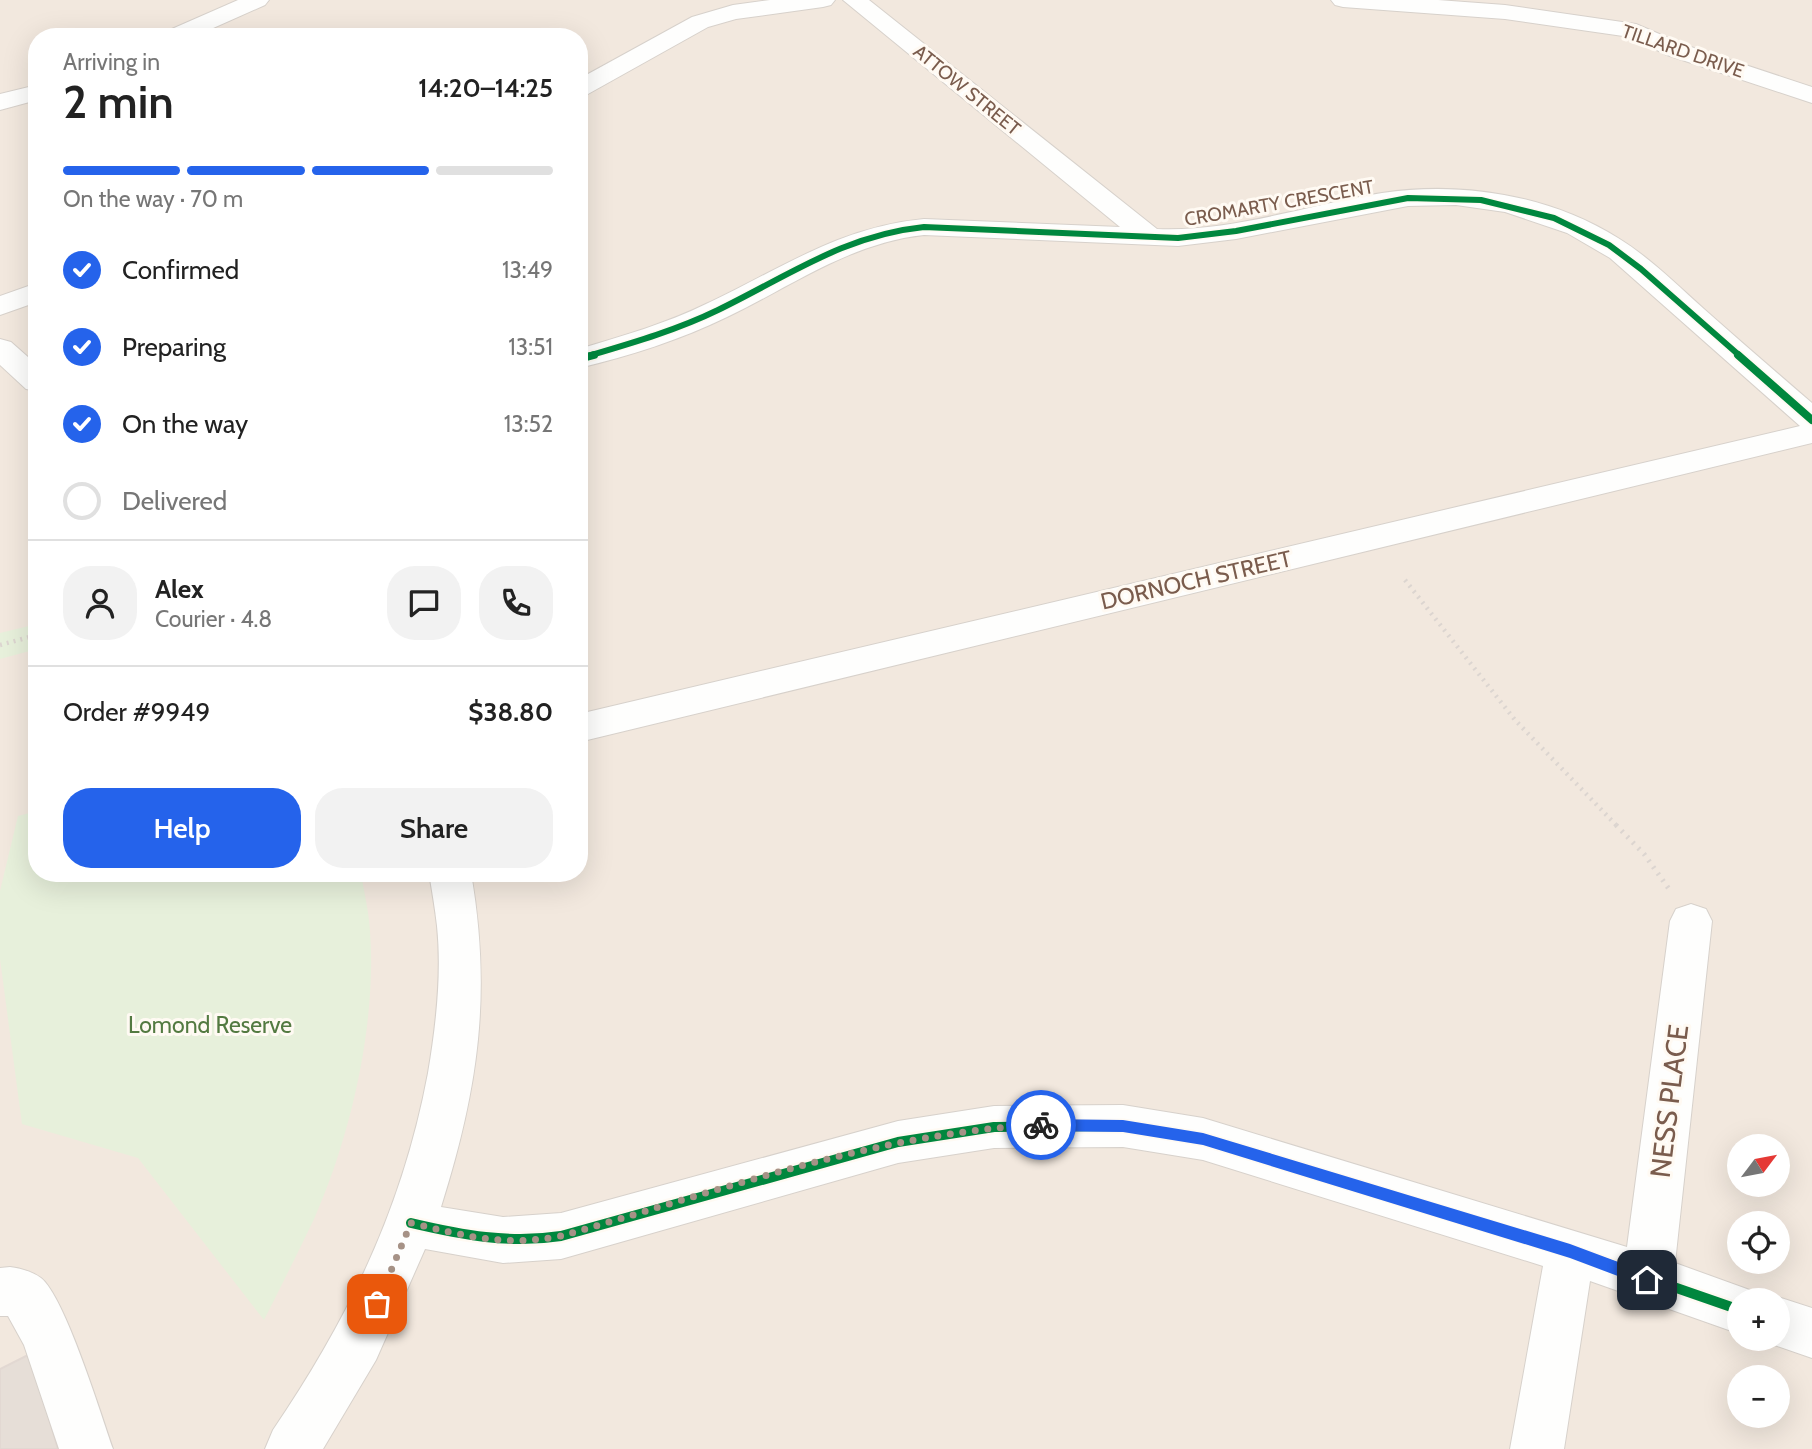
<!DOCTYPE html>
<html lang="en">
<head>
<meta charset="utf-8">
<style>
	body { margin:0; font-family:Cabin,sans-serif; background:#f2f2f2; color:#222; height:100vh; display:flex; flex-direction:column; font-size:26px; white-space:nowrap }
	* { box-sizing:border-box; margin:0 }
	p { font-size:23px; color:#767676 }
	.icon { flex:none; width:38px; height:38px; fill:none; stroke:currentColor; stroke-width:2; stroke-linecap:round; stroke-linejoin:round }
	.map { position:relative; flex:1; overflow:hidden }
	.side { position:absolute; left:28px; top:28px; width:560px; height:854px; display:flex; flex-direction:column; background:#fff; border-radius:28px; box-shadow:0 7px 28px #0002 }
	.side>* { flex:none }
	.needle { width:46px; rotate:58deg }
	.buttons { position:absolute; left:1727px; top:1134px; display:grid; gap:14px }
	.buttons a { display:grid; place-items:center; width:63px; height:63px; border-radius:50%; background:#fff; box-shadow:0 7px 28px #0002; font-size:35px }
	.pin { position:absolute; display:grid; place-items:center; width:60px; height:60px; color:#fff; margin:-30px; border-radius:14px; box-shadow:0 4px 10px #0006 }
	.courier { position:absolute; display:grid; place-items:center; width:70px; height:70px; margin:-35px; border:5px solid #2563eb; border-radius:50%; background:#fff; color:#222; box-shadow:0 2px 9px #0007 }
	.summary em { font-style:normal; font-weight:600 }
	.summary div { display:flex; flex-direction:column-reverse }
	.summary { display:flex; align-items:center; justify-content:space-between; height:119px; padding:0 35px }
	h1 { font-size:46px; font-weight:600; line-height:52px }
	.bar { display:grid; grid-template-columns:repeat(4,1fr); gap:10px 7px; align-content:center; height:84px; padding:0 35px }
	.bar i { height:9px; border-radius:5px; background:#e0e0e0 }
	.bar .active { background:#2563eb }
	.bar p { grid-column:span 4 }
	.line { display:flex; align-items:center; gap:18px; padding:0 35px; border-top:2px solid #e0e0e0 }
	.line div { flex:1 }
	.round { display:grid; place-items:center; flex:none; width:74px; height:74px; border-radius:28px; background:#f2f2f2 }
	ol { padding:0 35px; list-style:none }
	li { display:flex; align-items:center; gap:21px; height:77px }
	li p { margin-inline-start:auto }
	li .icon { padding:7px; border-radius:50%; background:#2563eb; color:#fff; stroke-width:4 }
	li:last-child { color:#767676 }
	li i { width:38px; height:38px; border:4px solid #e0e0e0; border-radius:50% }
	.action { display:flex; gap:14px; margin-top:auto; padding:14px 35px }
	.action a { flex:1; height:80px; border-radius:28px; background:#2563eb; color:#fff; font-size:28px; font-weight:600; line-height:80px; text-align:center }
	.action a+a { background:#f2f2f2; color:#222 }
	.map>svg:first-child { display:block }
	.residential { fill:#f2e8de; fill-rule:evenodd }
	.green { fill:#e7f0db }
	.building { fill:#e6ded7; stroke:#e2d8d2; stroke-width:2 }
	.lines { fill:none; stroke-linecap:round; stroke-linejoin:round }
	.minor-casing { stroke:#d7d1cb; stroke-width:2 }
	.path-far1 { stroke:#dcd5d0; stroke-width:4.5; stroke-dasharray:2 5; stroke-linecap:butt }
	.path { stroke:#dcd5d0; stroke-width:5; stroke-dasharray:2 6; stroke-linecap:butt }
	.minor { fill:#fefefd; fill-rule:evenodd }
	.cycleway-far2-casing { stroke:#fffaf3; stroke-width:9 }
	.cycleway-far1-casing { stroke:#fffaf3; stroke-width:12 }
	.cycleway-casing { stroke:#fffaf3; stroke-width:15 }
	.cycleway-far2 { stroke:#00873e; stroke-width:6 }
	.cycleway-far1 { stroke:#00873e; stroke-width:8 }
	.cycleway { stroke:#00873e; stroke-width:10 }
	.route { fill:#2563eb }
	.done { stroke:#a69286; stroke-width:7; stroke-dasharray:0 12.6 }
	.labels { text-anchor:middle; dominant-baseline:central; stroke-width:6; stroke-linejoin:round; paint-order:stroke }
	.far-street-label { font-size:19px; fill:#7a5c4d; stroke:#fffaf3 }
	.street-label { font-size:23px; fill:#7a5c4d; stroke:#fffaf3 }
	.park-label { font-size:23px; fill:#537a41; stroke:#fffaf3 }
	.near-street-label { font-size:28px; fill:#7a5c4d; stroke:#fffaf3 }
</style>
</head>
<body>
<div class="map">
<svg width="1812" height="1449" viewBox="0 0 1812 1449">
	<rect width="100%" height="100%" fill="#f9f5f0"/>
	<path class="residential" d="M0,0H1812V1449H0ZM37,37H579V873H37ZM1740,1146H1778V1185H1740ZM1740,1223H1778V1262H1740ZM1740,1300H1778V1339H1740ZM1740,1377H1778V1416H1740Z"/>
	<g class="green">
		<polygon points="37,624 37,649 0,659 0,633"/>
		<path d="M37,811V873H361C364,892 369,912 370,931C377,1022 351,1136 314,1219C298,1253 281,1286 264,1320L138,1158L22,1124L0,959V891L18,816Z"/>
	</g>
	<polygon class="building" points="30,1354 58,1449 0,1449 0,1369"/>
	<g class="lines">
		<g class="minor-casing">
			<g id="minor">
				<polygon points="238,0 269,0 265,5 193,37 161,37 165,32"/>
				<polygon points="770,0 835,0 831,5 823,7 736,19 708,27 588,94 579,96 579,79 692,17 733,5"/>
				<path d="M843,0H869L1157,229C1233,232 1307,205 1382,193C1462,181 1549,195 1618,238C1649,257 1676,284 1704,309C1740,341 1776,372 1812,403V443L579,742V714L1800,426L1610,258L1567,233L1505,212L1456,205L1408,206L1236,239L1178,246L924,235C850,243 792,286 727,317C680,340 629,356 579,368V349C622,336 665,324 706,304C781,269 839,227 924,219L1120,227Z"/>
				<polygon points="1331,0 1438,0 1505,5 1636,24 1685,45 1812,87 1812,103 1667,55 1630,37 1505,19 1343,7 1335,5"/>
				<polygon points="37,85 37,100 0,110 0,94"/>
				<polygon points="37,283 37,302 0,315 0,296"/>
				<polygon points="0,339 11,342 37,365 37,391 26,389 0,365"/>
				<path d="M429,873H471C492,995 478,1090 441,1207L503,1217L561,1213L898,1121L994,1106L1123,1105L1203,1118L1627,1247L1670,921L1676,909L1691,904L1706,909L1712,921L1675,1263L1758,1293L1761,1300H1740V1334L1590,1281L1564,1449H1510L1543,1266L1203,1160L1123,1147L994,1148L898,1163L561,1259L503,1263L425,1249L376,1360L323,1449H265L273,1430C349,1318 403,1207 428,1073C436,1026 442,974 437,926C435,908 432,891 429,873Z"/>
				<path d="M10,1267C20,1268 33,1272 41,1278C65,1297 101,1415 113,1449H59L24,1345L8,1316H0V1268Z"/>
				<polygon points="1778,1297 1812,1308 1812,1358 1760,1340 1778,1339 1778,1300 1770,1300"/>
			</g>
		</g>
		<g class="path-far1">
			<polyline points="1405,580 1515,720 1618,827"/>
			<polyline points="0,645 37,635"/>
		</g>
		<polyline class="path" points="1616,825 1644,854 1669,889"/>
		<use href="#minor" class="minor"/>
		<g class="cycleway-far2-casing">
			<path id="cycleway-far2" d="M588,356C632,343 677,330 718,310C788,276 845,235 924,227L1178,238L1236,231L1408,198L1481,200L1554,218L1609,245L1641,269L1740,356"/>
		</g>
		<g class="cycleway-far1-casing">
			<g id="cycleway-far1">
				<polyline points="1738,355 1812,420"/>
				<polyline points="579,359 594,355"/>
			</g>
		</g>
		<g class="cycleway-casing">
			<path id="cycleway" d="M411,1223C462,1235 509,1244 561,1236L898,1142L994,1127L1123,1126L1203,1139L1570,1251L1740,1310"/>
		</g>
		<use href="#cycleway-far2" class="cycleway-far2"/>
		<use href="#cycleway-far1" class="cycleway-far1"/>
		<use href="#cycleway" class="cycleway"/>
	</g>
	<polygon class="route" points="1041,1119 1123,1120 1203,1133 1570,1244 1653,1275 1655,1280 1653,1285 1647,1287 1570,1258 1203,1145 1123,1132 1041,1131 1034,1125"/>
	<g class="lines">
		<path class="done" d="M377,1304L411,1223C466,1236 504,1247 561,1236C717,1192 878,1132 1041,1125"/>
	</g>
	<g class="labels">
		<g class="far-street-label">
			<text transform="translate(1683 51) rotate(19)">TILLARD DRIVE</text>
			<text transform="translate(967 90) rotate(39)">ATTOW STREET</text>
			<text transform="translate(1279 203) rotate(-10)">CROMARTY CRESCENT</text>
		</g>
		<g class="street-label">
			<text transform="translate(1196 580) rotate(-13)">DORNOCH STREET</text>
		</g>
		<g class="park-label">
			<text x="210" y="1025">Lomond Reserve</text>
		</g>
		<g class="near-street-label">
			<text transform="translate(1669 1101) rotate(-83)">NESS PLACE</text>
		</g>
	</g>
</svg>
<div class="buttons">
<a><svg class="needle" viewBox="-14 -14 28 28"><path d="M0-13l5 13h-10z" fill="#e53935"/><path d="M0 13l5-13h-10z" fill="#767676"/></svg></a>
<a><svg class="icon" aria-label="locate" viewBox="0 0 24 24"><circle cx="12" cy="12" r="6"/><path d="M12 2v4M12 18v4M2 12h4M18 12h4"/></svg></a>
<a>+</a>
<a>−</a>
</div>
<div class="pin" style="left:377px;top:1304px;background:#ea580c"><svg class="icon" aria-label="bag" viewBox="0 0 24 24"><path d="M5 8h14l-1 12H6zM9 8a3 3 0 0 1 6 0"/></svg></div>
<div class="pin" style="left:1647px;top:1280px;background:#1f2937"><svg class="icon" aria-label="home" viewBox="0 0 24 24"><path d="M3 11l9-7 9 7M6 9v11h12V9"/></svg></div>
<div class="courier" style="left:1041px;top:1125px"><svg class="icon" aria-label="bike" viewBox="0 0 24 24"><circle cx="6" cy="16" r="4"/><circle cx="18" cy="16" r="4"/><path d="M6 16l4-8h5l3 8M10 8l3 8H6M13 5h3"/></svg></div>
<section class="side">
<div class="summary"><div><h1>2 min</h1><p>Arriving in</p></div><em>14:20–14:25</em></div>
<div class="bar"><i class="active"></i><i class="active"></i><i class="active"></i><i></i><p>On the way · 70 m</p></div>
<ol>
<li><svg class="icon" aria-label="check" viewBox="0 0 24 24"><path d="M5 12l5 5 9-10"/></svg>Confirmed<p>13:49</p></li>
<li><svg class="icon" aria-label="check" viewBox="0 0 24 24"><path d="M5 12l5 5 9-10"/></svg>Preparing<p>13:51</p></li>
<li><svg class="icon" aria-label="check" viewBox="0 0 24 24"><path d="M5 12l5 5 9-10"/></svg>On the way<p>13:52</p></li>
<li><i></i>Delivered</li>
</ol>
<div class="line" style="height:126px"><a class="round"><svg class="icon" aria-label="person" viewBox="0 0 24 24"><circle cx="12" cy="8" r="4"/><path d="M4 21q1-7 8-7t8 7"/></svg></a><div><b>Alex</b><p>Courier · 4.8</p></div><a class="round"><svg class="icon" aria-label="chat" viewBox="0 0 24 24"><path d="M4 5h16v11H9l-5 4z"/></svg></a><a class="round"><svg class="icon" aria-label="phone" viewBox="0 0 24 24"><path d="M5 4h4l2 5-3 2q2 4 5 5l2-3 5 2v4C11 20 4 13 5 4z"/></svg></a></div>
<div class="line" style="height:91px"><div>Order #9949</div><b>$38.80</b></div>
<div class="action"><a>Help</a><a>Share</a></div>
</section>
</div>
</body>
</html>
